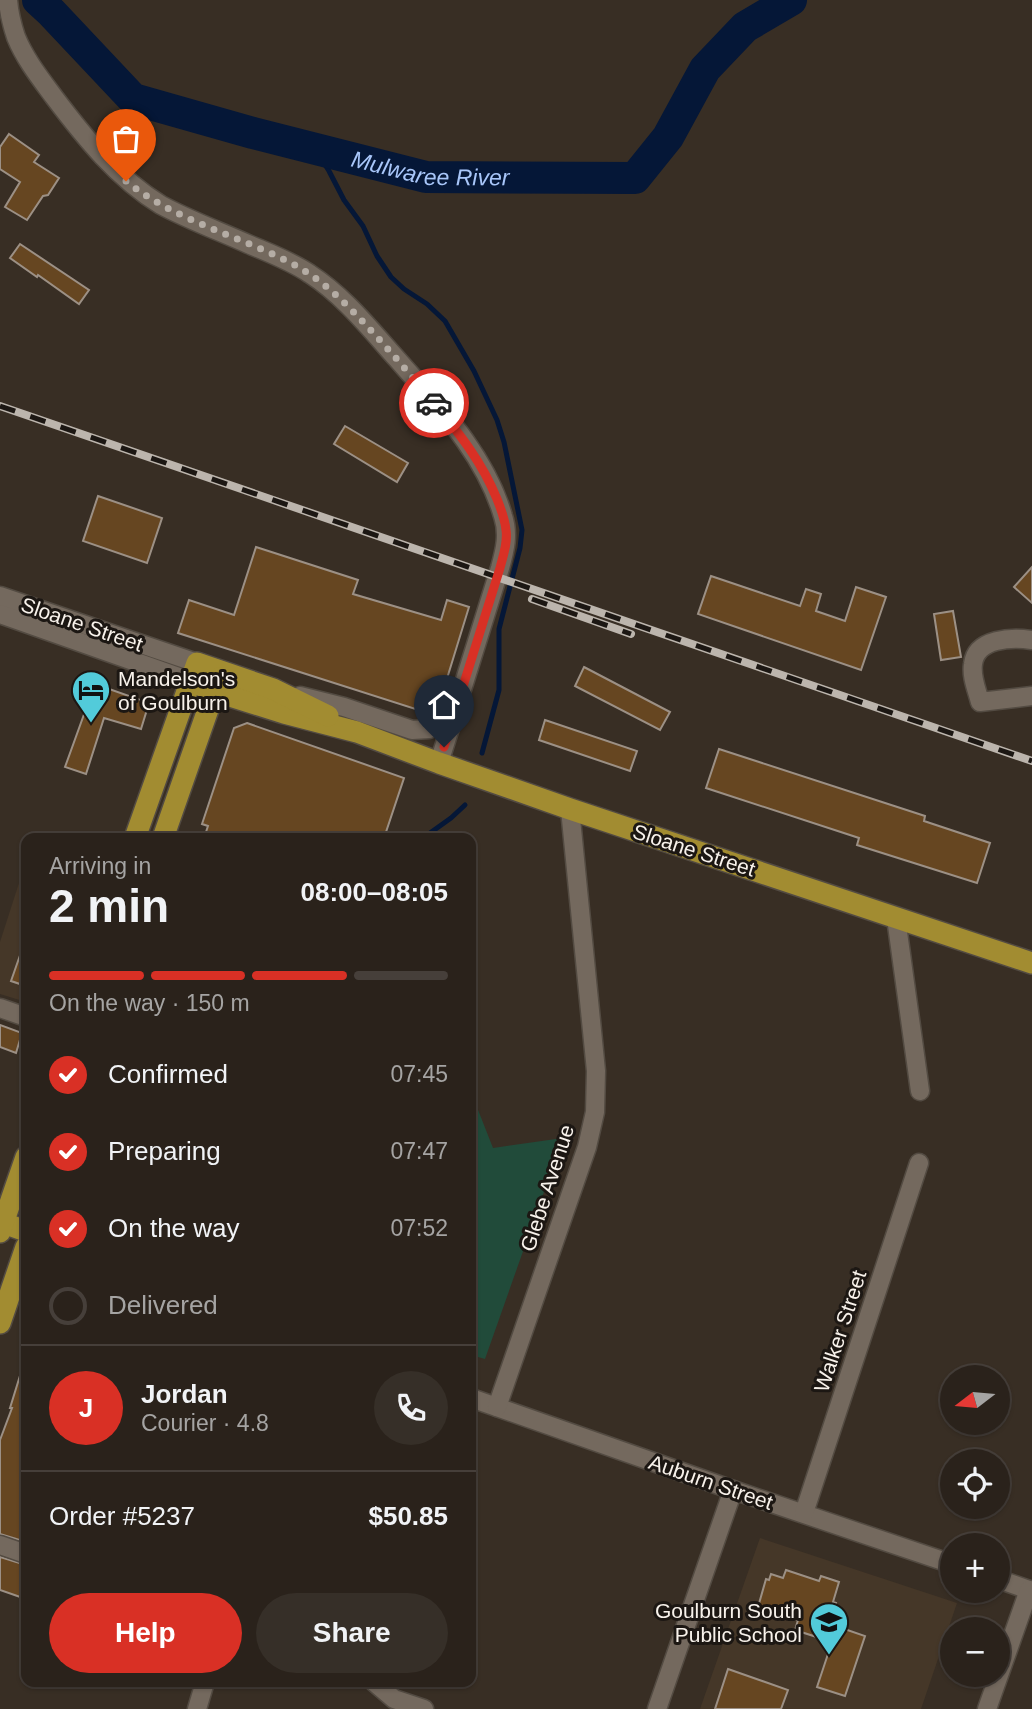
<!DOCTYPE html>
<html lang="en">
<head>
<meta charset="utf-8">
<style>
	body { margin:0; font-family:Arial,sans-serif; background:#362f28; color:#f1f3f6; height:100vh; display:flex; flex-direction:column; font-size:26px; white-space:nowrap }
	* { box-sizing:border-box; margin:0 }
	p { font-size:23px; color:#a5a4a3 }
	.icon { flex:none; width:38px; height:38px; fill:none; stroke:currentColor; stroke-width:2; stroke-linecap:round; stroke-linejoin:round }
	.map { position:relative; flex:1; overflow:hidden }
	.side { position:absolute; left:21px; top:833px; width:455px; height:854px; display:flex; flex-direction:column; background:#2a221b; border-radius:14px; box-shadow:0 2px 5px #0004,0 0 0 2px #463f3a }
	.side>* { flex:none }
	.needle { width:46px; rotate:254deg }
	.tools { position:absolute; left:940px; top:1365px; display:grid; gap:14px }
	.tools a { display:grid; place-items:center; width:70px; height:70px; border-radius:50%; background:#2a221b; box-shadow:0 2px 5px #0004,0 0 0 2px #463f3a; font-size:35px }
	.pin { position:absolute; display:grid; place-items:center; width:60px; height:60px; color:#fff; margin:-72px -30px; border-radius:50% 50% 50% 0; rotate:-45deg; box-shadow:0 0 7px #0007 }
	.pin .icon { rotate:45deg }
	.courier { position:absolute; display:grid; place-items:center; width:70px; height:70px; margin:-35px; border:5px solid #d93025; border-radius:50%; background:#fff; color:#222; box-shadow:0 2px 9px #0007 }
	.overview em { font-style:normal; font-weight:600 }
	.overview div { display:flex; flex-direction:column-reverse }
	.overview { display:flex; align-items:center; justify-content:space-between; height:119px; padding:0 28px }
	h1 { font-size:46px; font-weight:600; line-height:52px }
	.bar { display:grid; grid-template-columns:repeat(4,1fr); gap:10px 7px; align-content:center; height:84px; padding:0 28px }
	.bar i { height:9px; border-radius:5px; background:#463f3a }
	.bar .active { background:#d93025 }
	.bar p { grid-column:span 4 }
	.line { display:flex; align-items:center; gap:18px; padding:0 28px; border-top:2px solid #463f3a }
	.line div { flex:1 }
	.round { display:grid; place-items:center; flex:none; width:74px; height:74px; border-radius:37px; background:#362f28 }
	ol { padding:0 28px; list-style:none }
	li { display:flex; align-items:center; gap:21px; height:77px }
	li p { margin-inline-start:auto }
	li .icon { padding:7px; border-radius:50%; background:#d93025; color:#fff; stroke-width:4 }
	li:last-child { color:#a5a4a3 }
	li i { width:38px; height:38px; border:4px solid #463f3a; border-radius:50% }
	.action { display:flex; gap:14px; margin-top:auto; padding:14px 28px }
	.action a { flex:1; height:80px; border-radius:42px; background:#d93025; color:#fff; font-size:28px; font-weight:600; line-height:80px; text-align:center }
	.action a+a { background:#362f28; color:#f1f3f6 }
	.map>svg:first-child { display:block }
	.built { fill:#453728 }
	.green { fill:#214b3a }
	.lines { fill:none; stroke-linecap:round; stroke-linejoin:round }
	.stream { stroke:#051737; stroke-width:5 }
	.river { stroke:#051737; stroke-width:32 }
	.building { fill:#664621; stroke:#9c9085; stroke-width:2 }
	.minor-casing { stroke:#534b42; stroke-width:21 }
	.major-casing { stroke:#534b42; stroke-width:24 }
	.minor { stroke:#74695e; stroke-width:18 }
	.major { stroke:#a28c31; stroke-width:21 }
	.rail-casing { stroke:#bcb5ad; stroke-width:8 }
	.rail { stroke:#1c1713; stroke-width:5; stroke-dasharray:16; stroke-linecap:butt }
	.done { stroke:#b5ada5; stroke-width:7; stroke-dasharray:0 12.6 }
	.route { stroke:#d93025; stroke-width:9 }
	.labels { text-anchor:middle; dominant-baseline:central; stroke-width:6; stroke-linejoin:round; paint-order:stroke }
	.street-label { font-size:21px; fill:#f8f2eb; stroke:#1c1713 }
	.poi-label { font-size:21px; fill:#f8f2eb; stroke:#1c1713; text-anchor:start }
	.water-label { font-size:23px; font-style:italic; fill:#a8c6f9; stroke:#1c1713 }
</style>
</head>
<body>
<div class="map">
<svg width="1032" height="1709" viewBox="0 0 1032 1709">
	<rect width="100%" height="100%" fill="#382e24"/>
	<g class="built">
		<polygon points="19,883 26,885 26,1002 0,994 0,942"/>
		<polygon points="760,1538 957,1603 921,1709 700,1709"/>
	</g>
	<polygon class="green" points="471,1092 493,1148 563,1138 485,1359 471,1355"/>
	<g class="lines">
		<g class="stream">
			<polyline points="315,149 329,171 344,200 363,226 377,256 391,277 404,289 427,304 445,321 474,371 497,420 504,442 522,530 520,548 499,629 499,690 482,753"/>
			<polyline points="423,838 451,818 465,805"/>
		</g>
		<path class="river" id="s1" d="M38,0L51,12L133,99L253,133L426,177L635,178L668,137L705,69L745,27L791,0"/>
	</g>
	<g class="building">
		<polygon points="9,134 39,155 34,162 59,178 48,195 43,196 27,220 5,207 20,182 0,169 0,147"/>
		<polygon points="20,244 89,290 79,304 38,275 37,277 10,258"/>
		<polygon points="345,426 408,463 397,482 334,444"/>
		<polygon points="98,496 162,518 147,563 83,541"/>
		<polygon points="256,547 358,580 353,594 441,620 447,600 469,607 437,711 431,714 178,633 189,600 234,615"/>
		<polygon points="1032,567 1032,603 1014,587"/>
		<polygon points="711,576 800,606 806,589 821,594 816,611 845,621 856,587 886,597 861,670 698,614"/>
		<polygon points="953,611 961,657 941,660 934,614"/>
		<polygon points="584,667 670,712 660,730 575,686"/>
		<polygon points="95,684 149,703 141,729 104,718 86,774 65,767"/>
		<polygon points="545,720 637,751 630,771 539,740"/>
		<polygon points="247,723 404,778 384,838 204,838 208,826 202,824 234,728"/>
		<polygon points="719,749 925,816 924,821 990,843 977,883 857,845 859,838 706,788"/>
		<polygon points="24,944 26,944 26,986 11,981"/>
		<polygon points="0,1025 22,1033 16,1053 0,1047"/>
		<polygon points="23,1366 26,1366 26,1542 0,1534 0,1440 12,1408 10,1408"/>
		<polygon points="0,1557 26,1565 26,1599 0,1590"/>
		<polygon points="786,1570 819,1581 821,1576 839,1582 833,1602 836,1603 830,1624 865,1636 845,1696 817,1687 832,1642 795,1630 798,1620 758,1607 766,1579 769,1580 771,1574 783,1578"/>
		<polygon points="728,1669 788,1690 781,1709 715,1709"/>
	</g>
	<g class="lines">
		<g class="minor-casing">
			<g id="minor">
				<path d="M8,0C9,13 12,25 16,37C25,59 40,78 54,97C85,138 117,178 161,205C189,220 219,231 248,244C269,253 291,261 310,274C344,296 370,329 397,359C438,406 485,454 503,516C509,534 505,550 500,568L439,763"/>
				<polyline points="0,596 197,663"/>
				<polyline points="0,614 190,681"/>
				<path d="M1032,640C1012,637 976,638 973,664C971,677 977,690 980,702L1032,696"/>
				<polyline points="300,696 344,707 412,730 429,729 454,714"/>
				<polyline points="896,918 920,1091"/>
				<polyline points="0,1008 26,1017"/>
				<polyline points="471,1398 733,1490 952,1564"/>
				<polyline points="497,1407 587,1147 595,1112 596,1071 570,809"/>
				<polyline points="804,1513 919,1163"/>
				<polyline points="0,1545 26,1554"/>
				<polyline points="998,1579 1032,1591"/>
				<polyline points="374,1682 394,1699 424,1709"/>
				<polyline points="197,1709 205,1682"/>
				<polyline points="657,1709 733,1490"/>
				<polyline points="987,1709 1029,1590"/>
			</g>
		</g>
		<g class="major-casing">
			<g id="major">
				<polyline points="190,681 214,691 284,713 357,732 439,763 570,809 1032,963"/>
				<polyline points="135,838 197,663 273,689 328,716"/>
				<polyline points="163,838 219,678"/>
				<polyline points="0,1222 26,1231"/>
				<polyline points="0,1232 26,1157"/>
				<polyline points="0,1323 26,1247"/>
			</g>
		</g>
		<use href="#minor" class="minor"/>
		<use href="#major" class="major"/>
		<g class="rail-casing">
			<g id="rail">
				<polyline points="0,406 1032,761"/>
				<polyline points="532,599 631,634"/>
			</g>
		</g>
		<use href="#rail" class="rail"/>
	</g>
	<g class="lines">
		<path class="done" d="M126,181C174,220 234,234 289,262C325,280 351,309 378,338C397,359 416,381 434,403"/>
		<path class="route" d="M434,403C459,433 482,462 497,499C501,509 505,519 506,530C508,543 503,556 500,568L444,747"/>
	</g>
	<defs>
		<g id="hotel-pin" transform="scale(2.0125)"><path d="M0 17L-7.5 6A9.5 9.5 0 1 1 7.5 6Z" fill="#52cbda" stroke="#1c1713"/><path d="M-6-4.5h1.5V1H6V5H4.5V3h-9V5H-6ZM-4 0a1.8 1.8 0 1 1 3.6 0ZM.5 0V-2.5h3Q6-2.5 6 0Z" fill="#111"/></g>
		<g id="school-pin" transform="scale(2.0125)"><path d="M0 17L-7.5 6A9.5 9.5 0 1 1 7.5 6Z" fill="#52cbda" stroke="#1c1713"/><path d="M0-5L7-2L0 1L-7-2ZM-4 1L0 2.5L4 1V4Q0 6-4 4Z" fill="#111"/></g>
	</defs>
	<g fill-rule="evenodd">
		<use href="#hotel-pin" x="91" y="690"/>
		<use href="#school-pin" x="829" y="1622"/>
	</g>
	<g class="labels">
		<g class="street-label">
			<text transform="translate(82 624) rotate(19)">Sloane Street</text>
			<text transform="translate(694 850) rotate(18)">Sloane Street</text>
			<text transform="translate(547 1188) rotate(-72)">Glebe Avenue</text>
			<text transform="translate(840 1331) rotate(-72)">Walker Street</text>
			<text transform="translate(711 1482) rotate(19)">Auburn Street</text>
		</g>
		<g class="poi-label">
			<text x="118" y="678">Mandelson's<tspan x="118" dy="24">of Goulburn</tspan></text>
			<text x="802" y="1610" text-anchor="end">Goulburn South<tspan x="802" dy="24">Public School</tspan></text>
		</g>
		<g class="water-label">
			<text stroke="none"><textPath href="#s1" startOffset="444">Mulwaree River</textPath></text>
		</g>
	</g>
</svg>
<div class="tools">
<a><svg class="needle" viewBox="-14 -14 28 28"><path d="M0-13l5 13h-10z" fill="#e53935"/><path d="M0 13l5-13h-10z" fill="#a5a4a3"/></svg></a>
<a><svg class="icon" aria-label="locate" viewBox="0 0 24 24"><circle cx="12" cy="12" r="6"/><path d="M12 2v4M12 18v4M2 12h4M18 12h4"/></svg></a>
<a>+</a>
<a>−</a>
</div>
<div class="pin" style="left:126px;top:181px;background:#ea580c"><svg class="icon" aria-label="bag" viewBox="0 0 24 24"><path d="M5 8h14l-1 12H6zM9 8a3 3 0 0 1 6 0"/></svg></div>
<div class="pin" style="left:444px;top:747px;background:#1f2937"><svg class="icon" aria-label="home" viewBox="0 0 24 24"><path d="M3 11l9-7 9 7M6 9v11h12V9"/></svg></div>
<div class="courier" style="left:434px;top:403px"><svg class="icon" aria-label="car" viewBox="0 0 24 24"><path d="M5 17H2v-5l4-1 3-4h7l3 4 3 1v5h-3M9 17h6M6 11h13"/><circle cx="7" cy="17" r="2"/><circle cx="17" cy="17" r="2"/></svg></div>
<section class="side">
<div class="overview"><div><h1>2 min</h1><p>Arriving in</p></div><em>08:00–08:05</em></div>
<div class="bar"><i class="active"></i><i class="active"></i><i class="active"></i><i></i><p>On the way · 150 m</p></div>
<ol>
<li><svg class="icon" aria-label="check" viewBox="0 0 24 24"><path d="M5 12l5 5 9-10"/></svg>Confirmed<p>07:45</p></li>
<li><svg class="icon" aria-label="check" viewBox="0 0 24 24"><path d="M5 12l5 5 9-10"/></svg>Preparing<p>07:47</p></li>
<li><svg class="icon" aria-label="check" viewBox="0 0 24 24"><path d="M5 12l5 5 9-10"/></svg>On the way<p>07:52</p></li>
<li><i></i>Delivered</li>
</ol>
<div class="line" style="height:126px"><b class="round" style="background:#d93025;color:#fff">J</b><div><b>Jordan</b><p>Courier · 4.8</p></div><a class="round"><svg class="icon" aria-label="phone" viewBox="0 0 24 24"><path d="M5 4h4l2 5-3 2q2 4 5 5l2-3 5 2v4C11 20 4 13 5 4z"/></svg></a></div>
<div class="line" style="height:91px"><div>Order #5237</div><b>$50.85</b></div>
<div class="action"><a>Help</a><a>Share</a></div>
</section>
</div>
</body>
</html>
